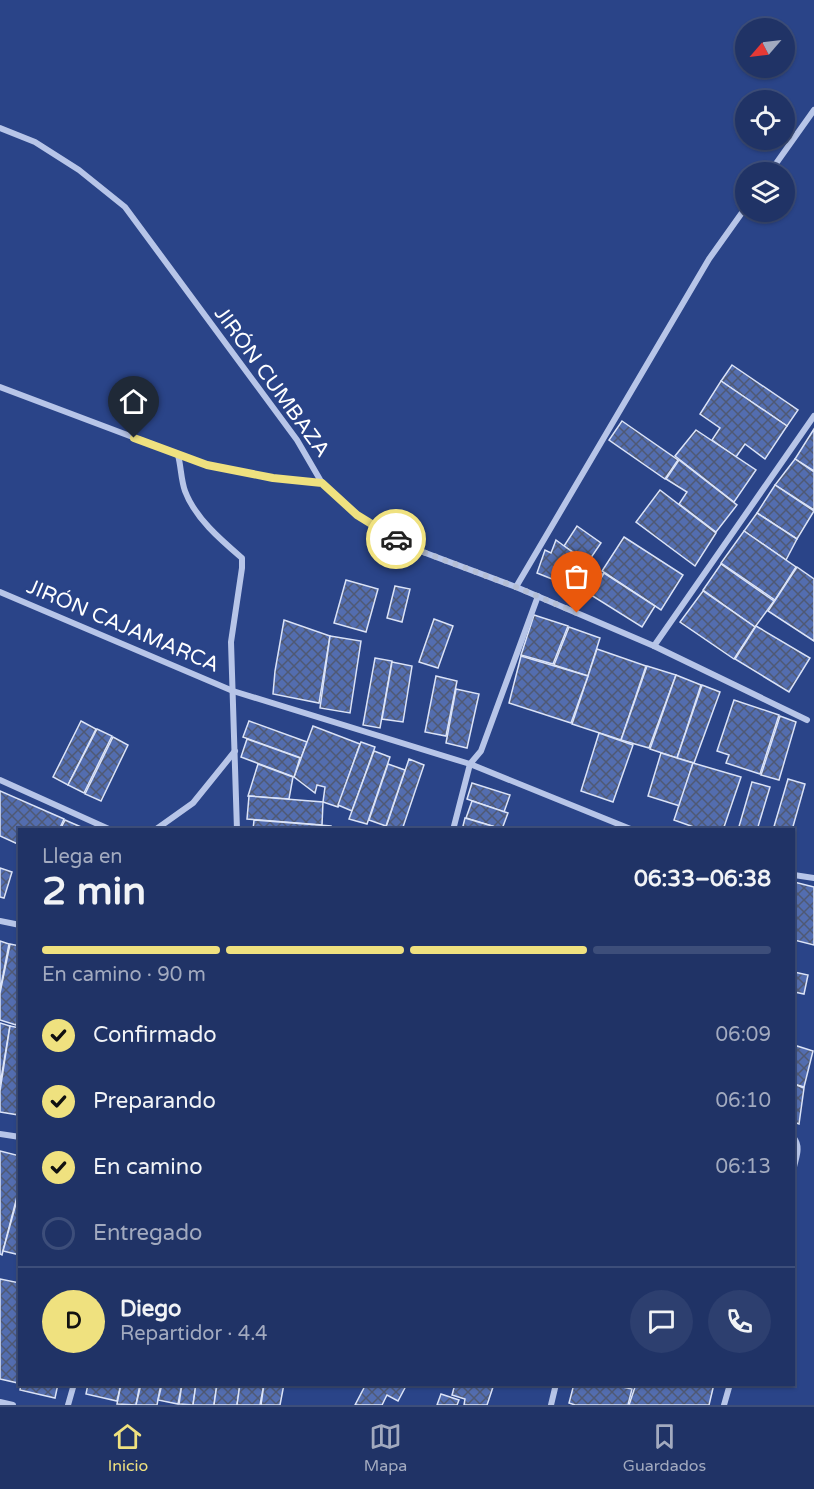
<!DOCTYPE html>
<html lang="es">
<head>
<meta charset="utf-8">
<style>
	body { margin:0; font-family:"Varela Round",sans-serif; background:#2d3f6f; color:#f1f3f6; height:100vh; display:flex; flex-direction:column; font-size:22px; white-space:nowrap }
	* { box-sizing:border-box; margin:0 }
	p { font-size:20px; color:#a2aabf }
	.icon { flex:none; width:33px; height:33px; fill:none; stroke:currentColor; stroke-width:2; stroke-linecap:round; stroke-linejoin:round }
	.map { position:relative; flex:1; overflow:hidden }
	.side { position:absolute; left:18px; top:828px; width:777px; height:558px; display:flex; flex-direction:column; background:#203366; border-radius:0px; box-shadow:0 2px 4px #0004,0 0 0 2px #3d4e7a }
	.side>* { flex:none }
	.needle { width:39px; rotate:242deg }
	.fabs { position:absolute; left:735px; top:18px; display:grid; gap:12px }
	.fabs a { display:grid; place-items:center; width:60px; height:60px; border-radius:50%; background:#203366; box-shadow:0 2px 4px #0004,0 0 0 2px #3d4e7a; font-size:30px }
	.pin { position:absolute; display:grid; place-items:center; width:51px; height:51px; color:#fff; margin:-62px -26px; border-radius:50% 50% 50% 0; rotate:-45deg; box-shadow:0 0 6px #0007 }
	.pin .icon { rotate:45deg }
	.courier { position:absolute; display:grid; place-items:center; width:60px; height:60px; margin:-30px; border:4px solid #efe17f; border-radius:50%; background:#fff; color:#222; box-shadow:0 2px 8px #0007 }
	.summary em { font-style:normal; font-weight:700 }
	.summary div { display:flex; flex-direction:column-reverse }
	.summary { display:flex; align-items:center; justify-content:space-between; height:102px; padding:0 24px }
	h1 { font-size:39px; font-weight:700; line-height:45px }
	.bar { display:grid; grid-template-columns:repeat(4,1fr); gap:9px 6px; align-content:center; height:72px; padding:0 24px }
	.bar i { height:8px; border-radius:4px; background:#3d4e7a }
	.bar .selected { background:#efe17f }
	.bar p { grid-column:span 4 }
	.line { display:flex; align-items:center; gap:15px; padding:0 24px; border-top:2px solid #3d4e7a }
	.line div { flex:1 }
	.round { display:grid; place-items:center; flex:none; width:63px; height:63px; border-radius:32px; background:#2d3f6f }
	ol { padding:0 24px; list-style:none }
	li { display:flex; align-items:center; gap:18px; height:66px }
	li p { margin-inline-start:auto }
	li .icon { padding:6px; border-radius:50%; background:#efe17f; color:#111; stroke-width:4 }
	li:last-child { color:#a2aabf }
	li i { width:33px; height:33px; border:3px solid #3d4e7a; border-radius:50% }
	.tab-bar { display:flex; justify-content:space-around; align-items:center; height:84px; border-top:2px solid #3d4e7a; background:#203366; font-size:16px; color:#a2aabf }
	.tab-bar a { display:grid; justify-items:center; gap:3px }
	.tab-bar .selected { color:#efe17f }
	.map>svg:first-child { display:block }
	.building { fill:url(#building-cross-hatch); stroke:#dbe3f7; stroke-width:1.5 }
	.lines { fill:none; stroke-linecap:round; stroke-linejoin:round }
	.minor { stroke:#b7c5e8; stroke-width:6 }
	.done { stroke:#b4bed5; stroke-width:6; stroke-dasharray:0 10.8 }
	.route { stroke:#efe17f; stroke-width:8 }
	.labels { text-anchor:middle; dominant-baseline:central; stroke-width:4.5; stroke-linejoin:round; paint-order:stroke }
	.street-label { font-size:21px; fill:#fff; stroke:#2a4488 }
</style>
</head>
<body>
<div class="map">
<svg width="814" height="1405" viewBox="0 0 814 1405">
	<defs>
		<pattern id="building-cross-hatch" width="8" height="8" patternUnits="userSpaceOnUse" patternTransform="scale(1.5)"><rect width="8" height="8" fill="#536daf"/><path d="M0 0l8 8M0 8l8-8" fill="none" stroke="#4f5974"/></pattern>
	</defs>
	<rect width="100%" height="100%" fill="#2a4488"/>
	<g class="building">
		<polygon points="732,365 798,410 787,426 721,381"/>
		<polygon points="721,381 787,426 765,459 745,444 736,457 712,440 720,428 700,414"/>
		<polygon points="622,421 678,460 665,479 609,440"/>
		<polygon points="814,429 814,471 795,459"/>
		<polygon points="696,430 756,470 734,502 675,456"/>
		<polygon points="795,459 814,472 814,510 775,485"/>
		<polygon points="679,460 737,505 716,532 679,504 687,492 666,479"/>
		<polygon points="775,485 814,511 797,539 757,513"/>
		<polygon points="660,490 716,533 695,566 636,522"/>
		<polygon points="757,513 797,539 786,560 744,531"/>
		<polygon points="577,526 601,543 588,562 564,546"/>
		<polygon points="744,531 796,567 775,600 721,563"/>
		<polygon points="624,537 683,575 661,610 602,571"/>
		<polygon points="556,540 602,574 590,594 537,573 545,550 551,553"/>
		<polygon points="721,564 774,601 755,627 703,590"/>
		<polygon points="797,567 814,579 814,641 768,611"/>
		<polygon points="604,573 655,606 642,627 591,595"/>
		<polygon points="346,580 378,589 366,632 334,623"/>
		<polygon points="395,586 410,589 402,622 387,618"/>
		<polygon points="703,591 755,627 734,659 680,622"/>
		<polygon points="534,615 568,626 553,664 521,655"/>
		<polygon points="434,619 453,626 438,668 419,662"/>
		<polygon points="284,620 330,636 319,703 273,694 275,671"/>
		<polygon points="756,626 810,658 789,692 735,659"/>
		<polygon points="569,627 600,638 588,676 554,665"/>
		<polygon points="330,636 361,641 350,713 320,708"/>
		<polygon points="597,649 646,666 621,740 572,724"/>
		<polygon points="521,656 588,676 571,723 509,703"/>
		<polygon points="375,658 392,661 380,728 363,725"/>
		<polygon points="392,662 412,666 403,722 382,719"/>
		<polygon points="647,666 676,675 649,748 621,740"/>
		<polygon points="676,675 701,685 677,758 650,749"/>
		<polygon points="436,676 457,681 446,736 425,732"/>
		<polygon points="702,685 720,692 694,763 677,758"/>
		<polygon points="456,689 479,694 467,748 446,743"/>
		<polygon points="734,700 779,715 760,774 726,763 729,755 717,751"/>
		<polygon points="780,716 796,722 779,780 761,775"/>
		<polygon points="81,721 96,729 68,785 53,777"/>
		<polygon points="249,721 307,742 301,758 243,737"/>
		<polygon points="313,726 360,744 338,807 323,802 325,787 317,785 315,793 294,777"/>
		<polygon points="97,729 112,736 84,793 68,785"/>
		<polygon points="599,733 633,745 613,802 581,791"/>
		<polygon points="113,737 128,745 101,801 85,794"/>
		<polygon points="247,739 300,758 294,777 241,757"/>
		<polygon points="361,742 375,747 352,811 338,805"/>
		<polygon points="374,751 390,757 367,824 349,819"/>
		<polygon points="661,753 693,763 680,806 648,796"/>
		<polygon points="409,759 424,765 402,830 385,830"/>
		<polygon points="693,763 741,777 723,830 702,830 674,820"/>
		<polygon points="258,764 293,777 289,799 248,796"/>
		<polygon points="388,764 405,770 386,826 369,820"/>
		<polygon points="788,779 805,784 792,830 773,830"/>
		<polygon points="752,782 770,787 757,830 738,830"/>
		<polygon points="472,783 510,795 504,812 467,799"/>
		<polygon points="0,791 64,819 59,830 20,830 20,845 0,836"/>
		<polygon points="249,796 323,802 322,825 247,819"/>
		<polygon points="472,801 508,813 502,829 466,818"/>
		<polygon points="465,818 502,829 502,830 462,830"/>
		<polygon points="65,820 88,830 60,830"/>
		<polygon points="254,820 331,826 331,830 253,830"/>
		<polygon points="0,868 12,872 4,898 0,897"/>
		<polygon points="794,882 814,887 814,945 794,940"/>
		<polygon points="0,941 9,944 0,991"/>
		<polygon points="10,944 20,946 20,1010 16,1025 0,1020 0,993"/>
		<polygon points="794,972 808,975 804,994 794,992"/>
		<polygon points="0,1023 10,1026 0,1085"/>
		<polygon points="10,1026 20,1028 19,1115 0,1112 0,1091"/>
		<polygon points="794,1045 813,1051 804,1087 794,1084"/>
		<polygon points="794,1084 804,1088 799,1124 794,1122"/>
		<polygon points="0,1151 20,1156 20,1185 2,1255 0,1254"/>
		<polygon points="20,1189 20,1255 3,1251"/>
		<polygon points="0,1279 20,1283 20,1375 18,1383 0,1379"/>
		<polygon points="21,1384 58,1384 55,1398 20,1390"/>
		<polygon points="88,1384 121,1384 117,1401 86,1394"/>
		<polygon points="121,1384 140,1384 136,1405 117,1404"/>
		<polygon points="141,1384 161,1384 157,1405 136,1405"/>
		<polygon points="162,1384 182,1384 178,1404 158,1400"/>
		<polygon points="182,1384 196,1384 193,1405 179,1404"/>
		<polygon points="196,1384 217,1384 214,1405 193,1405"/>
		<polygon points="217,1384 240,1384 237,1405 214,1405"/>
		<polygon points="240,1384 264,1384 260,1405 237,1405"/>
		<polygon points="264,1384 284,1384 280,1405 261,1405"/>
		<polygon points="366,1384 407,1384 398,1401 387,1395 382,1405 355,1405"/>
		<polygon points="455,1384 494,1384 487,1405 464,1405 465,1399 452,1395"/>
		<polygon points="574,1384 608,1384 632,1389 628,1405 575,1405 569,1403"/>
		<polygon points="636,1384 714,1384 709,1405 629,1405"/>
		<polygon points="441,1394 459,1400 457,1405 437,1405"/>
	</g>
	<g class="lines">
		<g class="minor">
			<polyline points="0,128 35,142 79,170 125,207 297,440 322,483 357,515 407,546 516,587 654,646 807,720"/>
			<polyline points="770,172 814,110"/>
			<polyline points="0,387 207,465 273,478 322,483"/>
			<path d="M178,455C181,466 181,480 185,491C195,518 221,540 242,558V568L231,642L237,830"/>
			<polyline points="516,587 709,259 746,207"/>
			<polyline points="0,592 233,691 470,764 633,830"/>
			<polyline points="654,646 814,416"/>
			<polyline points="0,780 111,830"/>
			<polyline points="155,830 193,803 235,751"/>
			<polyline points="453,830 470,764 481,751 538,596"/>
			<polyline points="794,875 814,878"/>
			<polyline points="0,921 20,925"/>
			<polyline points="0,1134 20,1137"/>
			<path d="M794,1138C801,1147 796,1157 794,1167"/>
			<polyline points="0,1402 13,1405"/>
			<polyline points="68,1405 74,1384"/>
			<polyline points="551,1405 556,1384"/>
			<polyline points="724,1405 730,1384"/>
		</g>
	</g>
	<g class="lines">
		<polyline class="done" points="396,539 407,546 516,587 577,613"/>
		<polyline class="route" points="134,438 207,465 273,478 322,483 357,515 396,539"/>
	</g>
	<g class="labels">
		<g class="street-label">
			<text transform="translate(272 382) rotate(54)">JIRÓN CUMBAZA</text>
			<text transform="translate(123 626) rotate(23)">JIRÓN CAJAMARCA</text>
		</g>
	</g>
</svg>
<div class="fabs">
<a><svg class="needle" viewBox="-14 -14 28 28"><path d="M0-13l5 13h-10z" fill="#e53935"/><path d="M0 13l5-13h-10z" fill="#a2aabf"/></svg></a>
<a><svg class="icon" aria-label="locate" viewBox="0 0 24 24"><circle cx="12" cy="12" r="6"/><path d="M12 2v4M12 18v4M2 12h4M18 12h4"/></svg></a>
<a><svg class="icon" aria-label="layers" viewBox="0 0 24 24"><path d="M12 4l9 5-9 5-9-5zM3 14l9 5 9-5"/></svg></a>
</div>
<div class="pin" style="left:577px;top:613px;background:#ea580c"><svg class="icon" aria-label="bag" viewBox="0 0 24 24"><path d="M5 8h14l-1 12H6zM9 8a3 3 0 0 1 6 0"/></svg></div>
<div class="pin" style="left:134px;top:438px;background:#1f2937"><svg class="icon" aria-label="home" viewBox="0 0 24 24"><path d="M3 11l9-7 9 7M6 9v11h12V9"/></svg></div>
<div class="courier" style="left:396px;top:539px"><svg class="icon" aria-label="car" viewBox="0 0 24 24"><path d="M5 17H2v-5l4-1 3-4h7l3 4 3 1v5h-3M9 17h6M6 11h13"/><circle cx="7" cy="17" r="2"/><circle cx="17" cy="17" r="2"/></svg></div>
<section class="side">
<div class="summary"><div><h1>2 min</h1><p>Llega en</p></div><em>06:33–06:38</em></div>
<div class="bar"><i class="selected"></i><i class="selected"></i><i class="selected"></i><i></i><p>En camino · 90 m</p></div>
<ol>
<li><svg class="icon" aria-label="check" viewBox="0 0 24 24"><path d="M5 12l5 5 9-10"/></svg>Confirmado<p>06:09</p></li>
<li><svg class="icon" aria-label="check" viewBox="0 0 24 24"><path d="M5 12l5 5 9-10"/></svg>Preparando<p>06:10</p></li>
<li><svg class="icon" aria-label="check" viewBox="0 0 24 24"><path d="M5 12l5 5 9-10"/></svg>En camino<p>06:13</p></li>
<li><i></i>Entregado</li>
</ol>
<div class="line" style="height:108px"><b class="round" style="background:#efe17f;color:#111">D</b><div><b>Diego</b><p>Repartidor · 4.4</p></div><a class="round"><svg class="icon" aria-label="chat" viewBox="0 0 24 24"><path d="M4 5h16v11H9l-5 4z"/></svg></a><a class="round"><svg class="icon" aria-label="phone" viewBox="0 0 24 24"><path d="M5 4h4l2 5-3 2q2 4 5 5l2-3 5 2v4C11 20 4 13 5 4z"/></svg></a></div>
</section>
</div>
<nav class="tab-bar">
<a class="selected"><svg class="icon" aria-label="home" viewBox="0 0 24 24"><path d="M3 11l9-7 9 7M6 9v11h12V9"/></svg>Inicio</a>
<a><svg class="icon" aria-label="map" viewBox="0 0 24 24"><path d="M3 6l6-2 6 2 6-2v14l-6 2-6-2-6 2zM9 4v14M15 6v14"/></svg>Mapa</a>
<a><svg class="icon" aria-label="saved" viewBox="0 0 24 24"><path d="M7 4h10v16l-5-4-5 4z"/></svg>Guardados</a>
</nav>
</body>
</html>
